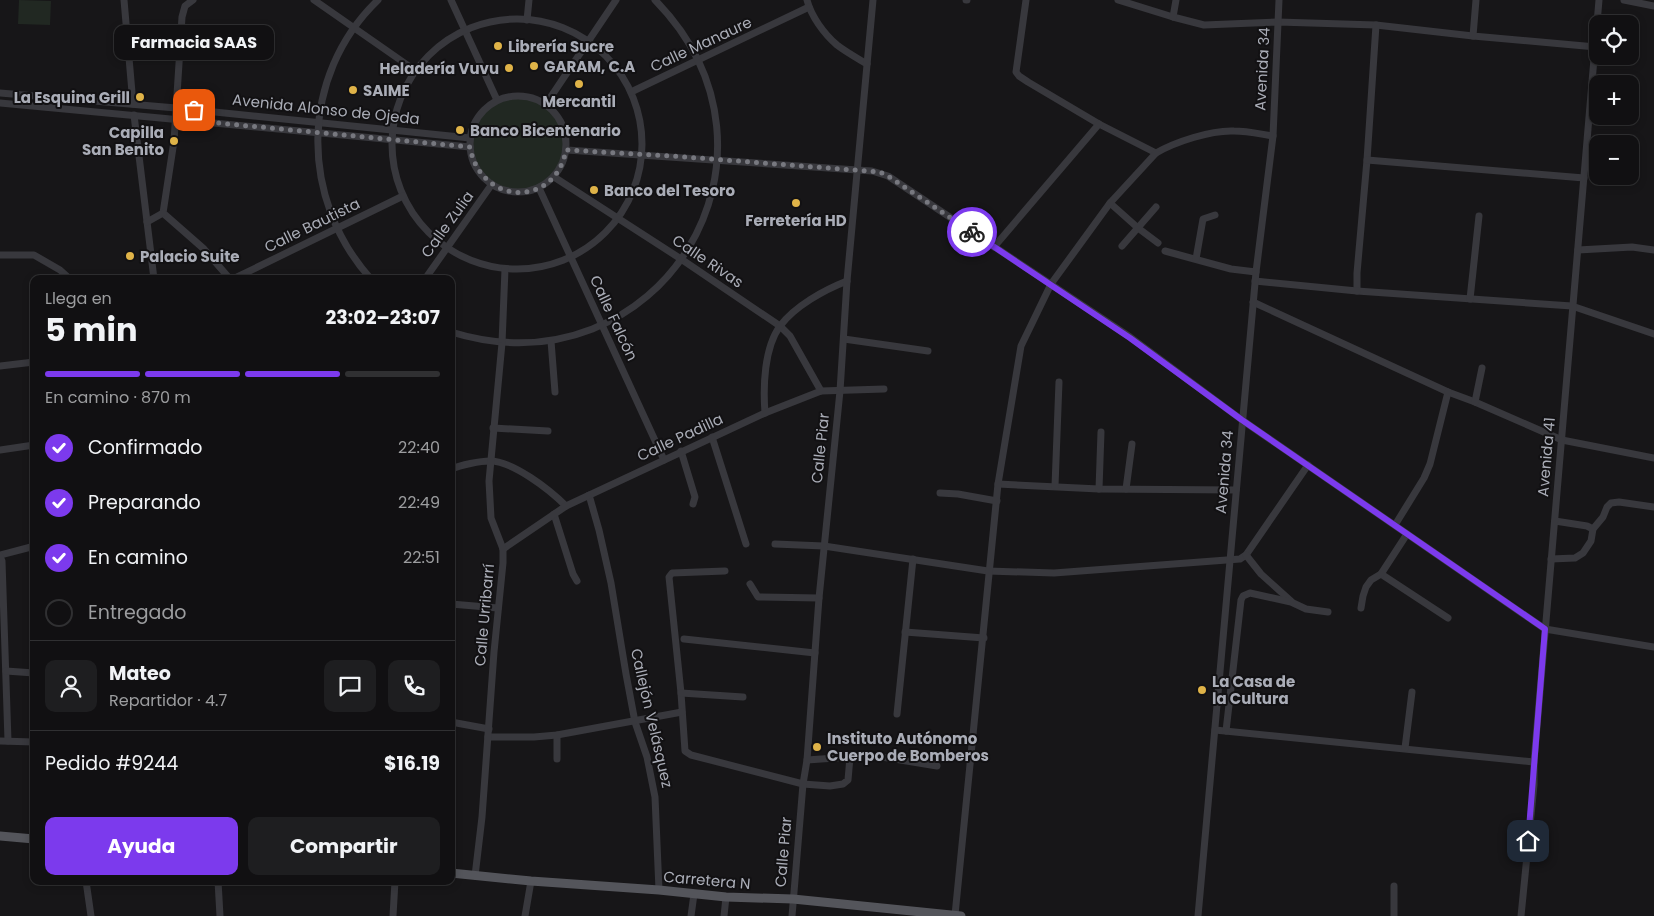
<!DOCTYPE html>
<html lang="es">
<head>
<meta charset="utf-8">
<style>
	body { margin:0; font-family:Poppins,sans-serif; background:#1e1e20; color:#f1f3f6; height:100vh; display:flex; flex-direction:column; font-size:19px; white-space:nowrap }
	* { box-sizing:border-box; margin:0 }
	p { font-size:16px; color:#9c9d9f }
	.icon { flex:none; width:28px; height:28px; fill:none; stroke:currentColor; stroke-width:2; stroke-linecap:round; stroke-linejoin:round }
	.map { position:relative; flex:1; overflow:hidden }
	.sheet { position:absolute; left:30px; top:275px; width:425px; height:610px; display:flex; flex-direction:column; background:#111012; border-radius:10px; box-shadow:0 2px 8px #0003,0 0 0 1px #303032 }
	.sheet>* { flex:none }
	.tools { position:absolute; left:1589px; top:15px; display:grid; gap:10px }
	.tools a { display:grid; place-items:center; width:50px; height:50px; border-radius:10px; background:#111012; box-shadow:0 2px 8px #0003,0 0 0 1px #303032; font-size:25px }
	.pin { position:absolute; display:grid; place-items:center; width:42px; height:42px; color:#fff; margin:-21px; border-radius:10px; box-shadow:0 2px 8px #0006 }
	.courier { position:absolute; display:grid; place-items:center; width:50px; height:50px; margin:-25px; border:4px solid #7c3aed; border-radius:50%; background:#fff; color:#222; box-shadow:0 1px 6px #0007 }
	.bubble { position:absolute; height:35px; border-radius:10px; background:#111012; box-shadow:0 2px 8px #0003,0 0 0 1px #303032; font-size:16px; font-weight:700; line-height:35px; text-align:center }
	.summary em { font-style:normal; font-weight:700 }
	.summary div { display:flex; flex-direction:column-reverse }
	.summary { display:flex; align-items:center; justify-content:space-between; height:85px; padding:0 15px }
	h1 { font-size:32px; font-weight:700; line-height:38px }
	.bar { display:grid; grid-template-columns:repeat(4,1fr); gap:8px 5px; align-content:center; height:60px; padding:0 15px }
	.bar i { height:6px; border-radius:4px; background:#303032 }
	.bar .current { background:#7c3aed }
	.bar p { grid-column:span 4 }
	.line { display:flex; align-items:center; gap:12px; padding:0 15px; border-top:1px solid #303032 }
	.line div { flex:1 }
	.round { display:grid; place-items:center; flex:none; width:52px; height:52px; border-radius:10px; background:#1e1e20 }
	ol { padding:0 15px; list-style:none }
	li { display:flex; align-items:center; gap:15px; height:55px }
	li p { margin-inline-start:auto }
	li .icon { padding:5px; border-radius:50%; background:#7c3aed; color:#fff; stroke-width:4 }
	li:last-child { color:#9c9d9f }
	li i { width:28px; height:28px; border:2px solid #303032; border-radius:50% }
	.cta { display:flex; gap:10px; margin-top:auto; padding:10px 15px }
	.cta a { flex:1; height:58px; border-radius:10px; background:#7c3aed; color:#fff; font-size:20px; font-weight:700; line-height:58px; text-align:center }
	.cta a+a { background:#1e1e20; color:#f1f3f6 }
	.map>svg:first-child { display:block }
	.green { fill:#212822 }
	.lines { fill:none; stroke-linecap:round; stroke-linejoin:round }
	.minor { stroke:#38383d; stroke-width:7 }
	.major { stroke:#54555b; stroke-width:9 }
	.done { stroke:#77787f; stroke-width:5; stroke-dasharray:0 9 }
	.route { stroke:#7c3aed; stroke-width:6 }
	.poi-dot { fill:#dfb348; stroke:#121113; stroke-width:2 }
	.labels { text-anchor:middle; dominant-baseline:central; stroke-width:4; stroke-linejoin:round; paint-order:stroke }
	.street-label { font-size:15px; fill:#aaadb7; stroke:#121113 }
	.poi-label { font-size:15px; font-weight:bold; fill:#aaadb7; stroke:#121113; text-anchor:start }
</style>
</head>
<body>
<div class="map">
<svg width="1654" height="916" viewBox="0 0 1654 916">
	<rect width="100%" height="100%" fill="#171618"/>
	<g class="green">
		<polygon points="19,0 51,1 50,25 18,24"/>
		<circle cx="518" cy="144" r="48"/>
	</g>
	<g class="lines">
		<g class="minor">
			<polyline points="124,0 133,104"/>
			<polyline points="193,0 185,6 182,17 174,141 163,213 204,249 230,279"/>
			<polyline points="314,0 416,71"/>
			<polyline points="451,0 497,100"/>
			<path d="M807,0C811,16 824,34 837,45C846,52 857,58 867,64"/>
			<polyline points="966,0 967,0"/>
			<path d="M1026,0L1016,72L1019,76L1028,82L1099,124L1156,153C1175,142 1211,130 1234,131C1247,131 1260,134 1273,136"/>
			<polyline points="1118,0 1173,17 1204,25 1278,22 1376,25 1473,36"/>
			<polyline points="1476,0 1473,36 1596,47"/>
			<polyline points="1624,0 1654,6"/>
			<polyline points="1173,17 1176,0"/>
			<circle cx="517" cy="144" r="125"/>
			<polyline points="527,20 529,0"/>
			<polyline points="1376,25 1367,160 1357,273 1357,291 1572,306 1654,334"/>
			<polyline points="631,92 809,7"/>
			<polyline points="0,93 176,108 470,138"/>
			<circle cx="518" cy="144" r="48"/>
			<polyline points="0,103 470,147"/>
			<polyline points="546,104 616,0"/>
			<polyline points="134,115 154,279"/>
			<polyline points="567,150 872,171 888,176 1130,337 1242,420 1545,629 1654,647"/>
			<polyline points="1367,160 1584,178"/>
			<polyline points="554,177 681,259 780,326 790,336 821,391"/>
			<polyline points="539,188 664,460"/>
			<polyline points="1110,203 1138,228 1158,243"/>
			<polyline points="147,222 163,213"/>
			<polyline points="1122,246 1156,207"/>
			<polyline points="994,247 1099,124"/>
			<polyline points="1578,250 1632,247 1654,250"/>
			<polyline points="1165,251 1231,269 1256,272"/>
			<polyline points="0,255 34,255 60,270 70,279"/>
			<polyline points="1196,259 1203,219 1215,215"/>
			<polyline points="233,279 403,196"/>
			<path d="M371,279C299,199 299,76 378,0"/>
			<polyline points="425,279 492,184"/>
			<polyline points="1255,281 1357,291"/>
			<polyline points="1470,299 1479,216"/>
			<polyline points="1253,302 1448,392 1475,402 1562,440 1654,458"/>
			<path d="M451,332C660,396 807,155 655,0"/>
			<polyline points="844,339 928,351"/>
			<polyline points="551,341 555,392"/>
			<polyline points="0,366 34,362"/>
			<polyline points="1475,402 1482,368"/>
			<path d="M765,413C763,387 764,348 780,326C795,306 824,290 847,281"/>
			<polyline points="493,428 548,431"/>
			<polyline points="712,437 746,544"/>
			<polyline points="0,450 34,445"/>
			<polyline points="681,451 695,497 693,504"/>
			<path d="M451,469C461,465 480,461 490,461C513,461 550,490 566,506"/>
			<polyline points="998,484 1099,489 1236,490"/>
			<polyline points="1055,486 1059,382"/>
			<polyline points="1099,489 1101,432"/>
			<polyline points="1126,489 1132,444"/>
			<polyline points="940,493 958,494 997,501"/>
			<polyline points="589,495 599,530 611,583 626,674 635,722 647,757 655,797 659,890"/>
			<polyline points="554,514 573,574 577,581"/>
			<polyline points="1555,521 1587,526 1593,529"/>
			<polyline points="1395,525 1424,478 1430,464 1448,392"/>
			<polyline points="775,544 824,546 988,571 1054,573 1240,559 1246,555 1308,465"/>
			<polyline points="503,549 566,506 765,413 821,391 884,389"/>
			<polyline points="0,555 31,547"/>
			<polyline points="1246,555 1261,574 1291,601"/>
			<polyline points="0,556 2,561 8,741"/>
			<polyline points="1551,559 1575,558 1583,553 1591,541 1593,529 1603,517 1607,507 1611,503 1619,502 1654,507"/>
			<polyline points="725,571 672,573 669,577 681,693 685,751 691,755 803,784 830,786 843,784 848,780 850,757 807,760"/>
			<polyline points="1381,574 1448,618"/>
			<polyline points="750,584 758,597 819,598"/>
			<polyline points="451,604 498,608"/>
			<polyline points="1361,608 1363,596 1366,587 1371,580 1381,574 1407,534"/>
			<polyline points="905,632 984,638"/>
			<polyline points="684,639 815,653"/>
			<polyline points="6,671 34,673"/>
			<polyline points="681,693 743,697"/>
			<polyline points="897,714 913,559"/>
			<polyline points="451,722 489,729"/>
			<polyline points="1215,730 1534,762"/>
			<polyline points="1226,731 1241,600 1243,596 1250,593 1291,602 1306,609 1328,612"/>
			<polyline points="557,735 557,759"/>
			<polyline points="488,737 534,737 557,735 682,712"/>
			<polyline points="0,741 34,742"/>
			<polyline points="1405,748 1412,692"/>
			<polyline points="850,757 882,757 937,766"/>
			<polyline points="475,876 482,817 494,652 503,563 503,549 491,518 489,481 502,343 505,269"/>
			<polyline points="86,881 91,916"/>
			<polyline points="218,881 220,916"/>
			<polyline points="1394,886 1394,916"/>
			<polyline points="955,915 998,484 1021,346 1051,284 1110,203 1156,153"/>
			<polyline points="393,916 395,881"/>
			<polyline points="525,916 531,881"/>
			<polyline points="691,916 694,894"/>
			<polyline points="724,916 726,897"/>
			<polyline points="792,916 803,784 807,760 819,598 840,391 847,281 873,0"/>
			<polyline points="1198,916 1256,272 1273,136 1279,0"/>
			<polyline points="1521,916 1534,785 1534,762 1599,0"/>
		</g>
		<g class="major">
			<polyline points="0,836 34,839"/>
			<polyline points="451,873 531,881 659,890 726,897 793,899 961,916"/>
		</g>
	</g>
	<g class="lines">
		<path class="done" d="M194,110L176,108V119L470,147C480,205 555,209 566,150L672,156L880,172L888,176L972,232"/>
		<polyline class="route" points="972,232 1130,338 1242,420 1545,629 1528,841"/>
	</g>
	<g class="poi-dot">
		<circle cx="498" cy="46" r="5"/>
		<circle cx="534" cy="66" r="5"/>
		<circle cx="509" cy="68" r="5"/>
		<circle cx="579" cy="84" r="5"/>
		<circle cx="353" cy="90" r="5"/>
		<circle cx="140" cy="97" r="5"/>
		<circle cx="460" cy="130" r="5"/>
		<circle cx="174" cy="141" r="5"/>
		<circle cx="594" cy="190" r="5"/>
		<circle cx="796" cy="203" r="5"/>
		<circle cx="130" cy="256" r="5"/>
		<circle cx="1202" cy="690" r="5"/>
		<circle cx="817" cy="747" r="5"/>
	</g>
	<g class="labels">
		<g class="street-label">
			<text transform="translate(701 44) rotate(-25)">Calle Manaure</text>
			<text transform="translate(1262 69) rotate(-87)">Avenida 34</text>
			<text transform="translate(326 109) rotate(6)">Avenida Alonso de Ojeda</text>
			<text transform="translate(447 224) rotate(-54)">Calle Zulia</text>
			<text transform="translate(312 225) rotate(-26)">Calle Bautista</text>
			<text transform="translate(708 261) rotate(34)">Calle Rivas</text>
			<text transform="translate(614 318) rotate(65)">Calle Falcón</text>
			<text transform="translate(680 437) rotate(-25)">Calle Padilla</text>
			<text transform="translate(820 448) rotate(-84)">Calle Piar</text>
			<text transform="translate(1546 457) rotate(-85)">Avenida 41</text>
			<text transform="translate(1224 472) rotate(-85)">Avenida 34</text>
			<text transform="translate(484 615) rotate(-85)">Calle Urribarrí</text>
			<text transform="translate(652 718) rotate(77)">Callejón Velásquez</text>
			<text transform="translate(783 852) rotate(-85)">Calle Piar</text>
			<text transform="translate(707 880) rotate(5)">Carretera N</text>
		</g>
		<g class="poi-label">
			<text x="508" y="46">Librería Sucre</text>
			<text x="544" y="66">GARAM, C.A</text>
			<text x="499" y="68" text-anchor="end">Heladería Vuvu</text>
			<text x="363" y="90">SAIME</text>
			<text x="130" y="97" text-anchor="end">La Esquina Grill</text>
			<text x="579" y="101" text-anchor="middle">Mercantil</text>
			<text x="470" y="130">Banco Bicentenario</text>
			<text x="164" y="132" text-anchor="end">Capilla<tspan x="164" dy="17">San Benito</tspan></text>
			<text x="604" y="190">Banco del Tesoro</text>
			<text x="796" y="220" text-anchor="middle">Ferretería HD</text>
			<text x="140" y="256">Palacio Suite</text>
			<text x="1212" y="681">La Casa de<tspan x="1212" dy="17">la Cultura</tspan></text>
			<text x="827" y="738">Instituto Autónomo<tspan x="827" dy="17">Cuerpo de Bomberos</tspan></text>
		</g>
	</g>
</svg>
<div class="tools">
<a><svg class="icon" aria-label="locate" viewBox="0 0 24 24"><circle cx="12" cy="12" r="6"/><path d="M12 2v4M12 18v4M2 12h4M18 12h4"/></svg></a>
<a>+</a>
<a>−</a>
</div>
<div class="pin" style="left:194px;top:110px;background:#ea580c"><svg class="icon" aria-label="bag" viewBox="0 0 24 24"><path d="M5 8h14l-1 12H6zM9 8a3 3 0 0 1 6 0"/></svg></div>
<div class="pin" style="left:1528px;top:841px;background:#1f2937"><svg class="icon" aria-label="home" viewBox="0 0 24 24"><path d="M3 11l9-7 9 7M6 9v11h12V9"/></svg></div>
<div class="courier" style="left:972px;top:232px"><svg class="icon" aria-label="bike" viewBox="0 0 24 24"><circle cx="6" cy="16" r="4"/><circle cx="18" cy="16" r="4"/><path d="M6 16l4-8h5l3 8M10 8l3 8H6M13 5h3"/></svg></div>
<div class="bubble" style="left:114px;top:25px;width:160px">Farmacia SAAS</div>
<section class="sheet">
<div class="summary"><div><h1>5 min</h1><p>Llega en</p></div><em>23:02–23:07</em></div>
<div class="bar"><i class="current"></i><i class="current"></i><i class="current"></i><i></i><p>En camino · 870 m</p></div>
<ol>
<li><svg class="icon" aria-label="check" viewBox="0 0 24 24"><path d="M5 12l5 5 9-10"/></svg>Confirmado<p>22:40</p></li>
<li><svg class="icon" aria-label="check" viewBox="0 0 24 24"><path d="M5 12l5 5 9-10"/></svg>Preparando<p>22:49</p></li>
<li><svg class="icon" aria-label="check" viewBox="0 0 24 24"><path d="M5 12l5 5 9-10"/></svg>En camino<p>22:51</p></li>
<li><i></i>Entregado</li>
</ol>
<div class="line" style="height:90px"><a class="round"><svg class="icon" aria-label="person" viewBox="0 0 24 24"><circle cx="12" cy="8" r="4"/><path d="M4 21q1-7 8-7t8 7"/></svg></a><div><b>Mateo</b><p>Repartidor · 4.7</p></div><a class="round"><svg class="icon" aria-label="chat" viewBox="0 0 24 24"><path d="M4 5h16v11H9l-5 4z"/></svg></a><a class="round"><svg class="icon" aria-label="phone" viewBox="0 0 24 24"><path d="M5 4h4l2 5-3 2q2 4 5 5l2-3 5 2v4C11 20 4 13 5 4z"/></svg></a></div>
<div class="line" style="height:65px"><div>Pedido #9244</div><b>$16.19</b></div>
<div class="cta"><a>Ayuda</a><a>Compartir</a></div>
</section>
</div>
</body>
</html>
